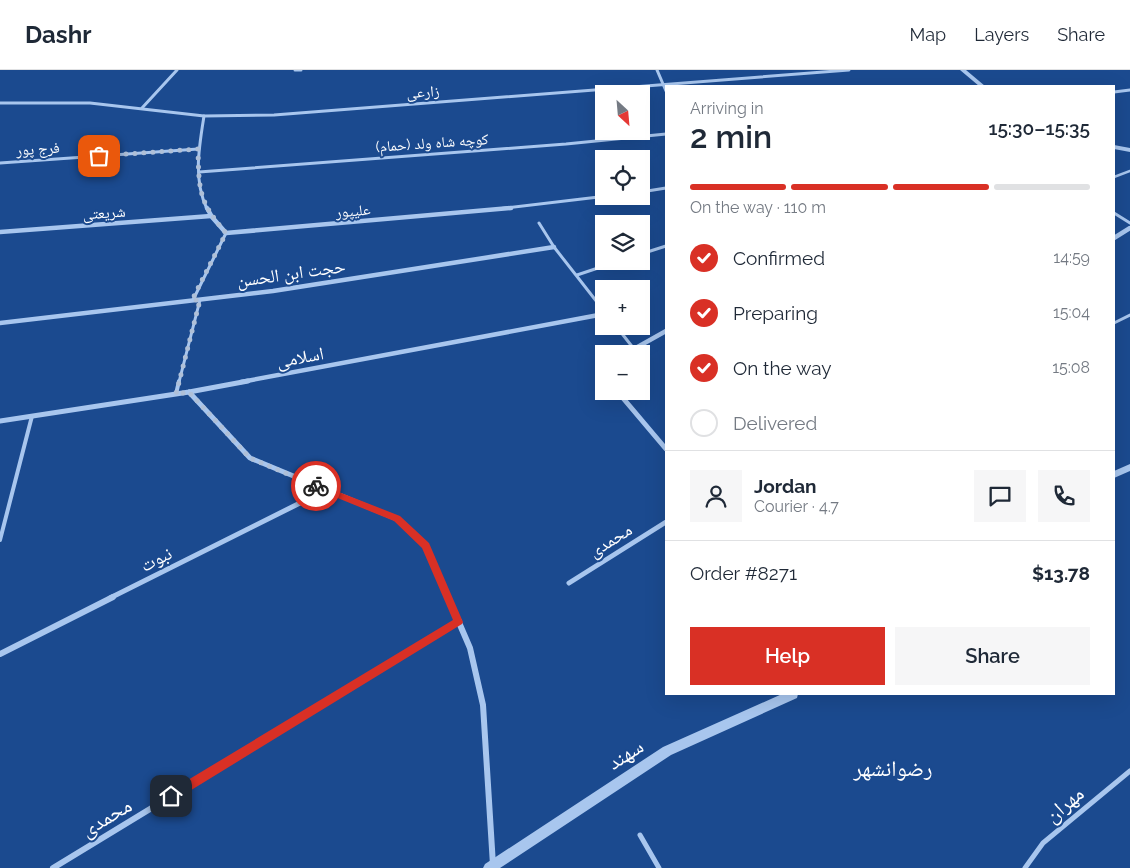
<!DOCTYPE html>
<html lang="en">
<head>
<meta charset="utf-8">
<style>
	body { margin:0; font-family:Raleway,"Noto Naskh Arabic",sans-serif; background:#f6f6f7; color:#1f2937; height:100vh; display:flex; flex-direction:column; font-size:19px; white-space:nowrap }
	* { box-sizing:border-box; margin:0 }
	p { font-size:16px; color:#747a83 }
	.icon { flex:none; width:28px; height:28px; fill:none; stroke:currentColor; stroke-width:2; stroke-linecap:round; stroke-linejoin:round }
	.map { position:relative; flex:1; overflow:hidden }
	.panel { position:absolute; left:665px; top:15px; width:450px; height:610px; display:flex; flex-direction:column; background:#fff; border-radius:0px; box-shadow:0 5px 20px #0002 }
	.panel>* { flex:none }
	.needle { width:32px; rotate:154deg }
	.controls { position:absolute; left:595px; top:15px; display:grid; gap:10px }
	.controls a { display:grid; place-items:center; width:55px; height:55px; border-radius:0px; background:#fff; box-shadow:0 5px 20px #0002; font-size:25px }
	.pin { position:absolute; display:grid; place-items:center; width:42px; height:42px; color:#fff; margin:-21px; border-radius:10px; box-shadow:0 2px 8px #0006 }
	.courier { position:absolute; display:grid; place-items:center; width:50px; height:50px; margin:-25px; border:4px solid #d93025; border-radius:50%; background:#fff; color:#222; box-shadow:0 1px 6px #0007 }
	.summary em { font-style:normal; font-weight:600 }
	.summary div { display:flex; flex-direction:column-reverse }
	.summary { display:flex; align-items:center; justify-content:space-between; height:85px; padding:0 25px }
	h1 { font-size:32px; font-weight:600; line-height:38px }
	.bar { display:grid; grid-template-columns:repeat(4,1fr); gap:8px 5px; align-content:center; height:60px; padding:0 25px }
	.bar i { height:6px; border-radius:4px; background:#e0e1e3 }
	.bar .on { background:#d93025 }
	.bar p { grid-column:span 4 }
	.line { display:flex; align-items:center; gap:12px; padding:0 25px; border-top:1px solid #e0e1e3 }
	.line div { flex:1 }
	.round { display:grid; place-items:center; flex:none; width:52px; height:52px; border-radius:0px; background:#f6f6f7 }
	ol { padding:0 25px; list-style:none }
	li { display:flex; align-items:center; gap:15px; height:55px }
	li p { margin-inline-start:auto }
	li .icon { padding:5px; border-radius:50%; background:#d93025; color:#fff; stroke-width:4 }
	li:last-child { color:#747a83 }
	li i { width:28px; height:28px; border:2px solid #e0e1e3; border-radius:50% }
	.button { display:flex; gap:10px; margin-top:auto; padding:10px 25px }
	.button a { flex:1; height:58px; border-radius:0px; background:#d93025; color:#fff; font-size:20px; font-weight:600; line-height:58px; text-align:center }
	.button a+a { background:#f6f6f7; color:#1f2937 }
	header { display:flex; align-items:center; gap:30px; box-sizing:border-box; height:70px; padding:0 25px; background:#fff; border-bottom:1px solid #e0e1e3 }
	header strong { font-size:24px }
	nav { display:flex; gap:28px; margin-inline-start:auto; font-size:18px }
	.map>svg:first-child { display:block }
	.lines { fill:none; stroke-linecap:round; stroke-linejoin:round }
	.service-far3 { stroke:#a8c6ee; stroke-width:2.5 }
	.service-far2 { stroke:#a8c6ee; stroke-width:3 }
	.service-far1 { stroke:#a8c6ee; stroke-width:4 }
	.service { stroke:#a8c6ee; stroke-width:5 }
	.minor-far3 { stroke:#a8c6ee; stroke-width:3 }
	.minor-far2 { stroke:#a8c6ee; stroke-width:4.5 }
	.minor-far1 { stroke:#a8c6ee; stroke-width:5 }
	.minor { stroke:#a8c6ee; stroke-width:6 }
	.tertiary { fill:#a8c6ee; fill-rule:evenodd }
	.route { fill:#d93025 }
	.done { stroke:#afc0d8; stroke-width:5; stroke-dasharray:0 9 }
	.labels { text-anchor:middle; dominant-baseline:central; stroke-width:4; stroke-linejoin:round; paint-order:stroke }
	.far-street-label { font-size:15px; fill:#fff; stroke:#1b4a8f }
	.street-label { font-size:18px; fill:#fff; stroke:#1b4a8f }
	.near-street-label { font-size:21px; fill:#fff; stroke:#1b4a8f }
	.near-neighbourhood-label { font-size:22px; fill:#fff; stroke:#1b4a8f }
</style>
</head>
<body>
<header>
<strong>Dashr</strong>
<nav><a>Map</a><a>Layers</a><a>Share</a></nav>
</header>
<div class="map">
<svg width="1130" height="798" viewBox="0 0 1130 798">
	<rect width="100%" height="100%" fill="#1b4a8f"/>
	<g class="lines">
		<polyline class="service-far3" points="1114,107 1130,101"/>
		<g class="service-far2">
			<polyline points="1114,143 1130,153"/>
			<polyline points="539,153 554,177 604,241"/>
			<polyline points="641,184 666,176"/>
			<polyline points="577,205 619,191"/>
			<polyline points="193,230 226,163"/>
			<polyline points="1114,253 1130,245"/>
			<polyline points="616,256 634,279"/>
			<polyline points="179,312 200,230"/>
		</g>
		<g class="service-far1">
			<polyline points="176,324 179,311"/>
			<polyline points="0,470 32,346"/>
		</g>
		<g class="service">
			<polyline points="640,765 659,798"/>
			<polyline points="1025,798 1043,773 1130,701"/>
		</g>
		<g class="minor-far3">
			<polyline points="295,0 301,0"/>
			<polyline points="657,0 666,21"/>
			<polyline points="1114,22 1130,20"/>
			<polyline points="0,33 90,33 204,46 274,45 849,0"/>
			<polyline points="142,38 177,0"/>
			<path d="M204,46C199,77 193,110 207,139"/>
			<polyline points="0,93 198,79"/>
			<polyline points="199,102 566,74 666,64"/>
			<polyline points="641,122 666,118"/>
			<polyline points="497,139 607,126"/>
		</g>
		<g class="minor-far2">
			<polyline points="207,138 212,147 226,163 511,138"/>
			<polyline points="0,162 211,146"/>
			<polyline points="1114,168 1130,158"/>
			<polyline points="0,253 273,221 554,177"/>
			<polyline points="625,284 666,261"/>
			<polyline points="604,296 598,299 604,306"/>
			<polyline points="241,312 604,244"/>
		</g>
		<g class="minor-far1">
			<polyline points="617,321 666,379"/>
			<polyline points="189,322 250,388 397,449 426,476 449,528"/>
			<polyline points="0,351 189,322 248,311"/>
			<polyline points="569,513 666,452"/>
			<polyline points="110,528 326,420"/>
		</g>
		<g class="minor">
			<polyline points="448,527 470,578 483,635 493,795"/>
			<polyline points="0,584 113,527"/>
			<polyline points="53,798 459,551"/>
		</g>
		<g class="tertiary">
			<polygon points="960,0 966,0 985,16 979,16"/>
			<polygon points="1114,75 1130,78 1130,82 1114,79"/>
			<polygon points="1130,394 1130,401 1114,408 1114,401"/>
			<polygon points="782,624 798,624 797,628 671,685 500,798 483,798 485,794 663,677"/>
		</g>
	</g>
	<polygon class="route" points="316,413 400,446 414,459 429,473 463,552 462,554 175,730 171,732 168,730 166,726 168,722 453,550 422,478 394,451 313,418 312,416"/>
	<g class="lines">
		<path class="done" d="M99,86L198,79C199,119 198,131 226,163L192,230H200L176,324L189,322L250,388L316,416"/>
	</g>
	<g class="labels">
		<g class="far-street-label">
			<text transform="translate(423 22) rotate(-4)">زارعی</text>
			<text transform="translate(432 73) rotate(-4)">کوچه شاه ولد (حمام)</text>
			<text transform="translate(38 79) rotate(-4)">فرج پور</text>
			<text transform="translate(353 141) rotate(-5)">علیپور</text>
			<text transform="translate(104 143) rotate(-4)">شریعتی</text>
		</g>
		<g class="street-label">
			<text transform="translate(291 203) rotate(-8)">حجت ابن الحسن</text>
			<text transform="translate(300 287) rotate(-11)">اسلامی</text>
			<text transform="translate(610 470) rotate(-32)">محمدی</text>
			<text transform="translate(156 489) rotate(-27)">نبوت</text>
		</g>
		<g class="near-street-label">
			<text transform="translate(625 684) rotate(-33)">سهند</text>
			<text transform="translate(1064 734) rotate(-40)">مهران</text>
			<text transform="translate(106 747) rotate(-31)">محمدی</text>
		</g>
		<g class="near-neighbourhood-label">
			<text x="893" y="698">رضوانشهر</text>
		</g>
	</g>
</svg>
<div class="controls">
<a><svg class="needle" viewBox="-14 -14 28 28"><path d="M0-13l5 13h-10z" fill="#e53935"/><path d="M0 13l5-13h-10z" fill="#747a83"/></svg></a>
<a><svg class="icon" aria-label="locate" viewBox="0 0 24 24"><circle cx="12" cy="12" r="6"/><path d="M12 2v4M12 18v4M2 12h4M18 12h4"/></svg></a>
<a><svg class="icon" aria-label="layers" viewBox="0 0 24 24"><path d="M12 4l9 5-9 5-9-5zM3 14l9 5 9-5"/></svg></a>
<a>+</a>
<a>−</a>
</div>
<div class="pin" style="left:99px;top:86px;background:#ea580c"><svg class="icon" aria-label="bag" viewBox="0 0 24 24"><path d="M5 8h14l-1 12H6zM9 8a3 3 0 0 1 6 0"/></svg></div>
<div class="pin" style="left:171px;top:726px;background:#1f2937"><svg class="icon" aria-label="home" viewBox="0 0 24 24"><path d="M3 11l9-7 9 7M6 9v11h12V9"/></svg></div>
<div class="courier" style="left:316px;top:416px"><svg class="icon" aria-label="bike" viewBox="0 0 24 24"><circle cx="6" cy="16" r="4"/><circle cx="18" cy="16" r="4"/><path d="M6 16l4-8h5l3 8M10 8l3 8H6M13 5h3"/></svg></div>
<section class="panel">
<div class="summary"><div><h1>2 min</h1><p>Arriving in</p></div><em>15:30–15:35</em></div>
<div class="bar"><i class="on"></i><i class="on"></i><i class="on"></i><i></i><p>On the way · 110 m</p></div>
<ol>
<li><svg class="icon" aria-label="check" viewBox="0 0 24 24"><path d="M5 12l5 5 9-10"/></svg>Confirmed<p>14:59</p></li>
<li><svg class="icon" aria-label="check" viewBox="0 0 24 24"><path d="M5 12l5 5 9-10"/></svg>Preparing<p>15:04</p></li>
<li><svg class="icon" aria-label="check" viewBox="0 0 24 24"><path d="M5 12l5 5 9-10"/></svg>On the way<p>15:08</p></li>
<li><i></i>Delivered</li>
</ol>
<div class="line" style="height:90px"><a class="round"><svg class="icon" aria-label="person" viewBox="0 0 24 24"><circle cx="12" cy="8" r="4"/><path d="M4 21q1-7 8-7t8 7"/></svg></a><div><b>Jordan</b><p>Courier · 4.7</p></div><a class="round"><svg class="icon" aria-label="chat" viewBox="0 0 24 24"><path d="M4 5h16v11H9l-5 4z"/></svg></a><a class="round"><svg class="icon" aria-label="phone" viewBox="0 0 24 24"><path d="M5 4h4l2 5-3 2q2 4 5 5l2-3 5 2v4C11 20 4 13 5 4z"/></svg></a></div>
<div class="line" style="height:65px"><div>Order #8271</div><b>$13.78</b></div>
<div class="button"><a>Help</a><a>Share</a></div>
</section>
</div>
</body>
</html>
